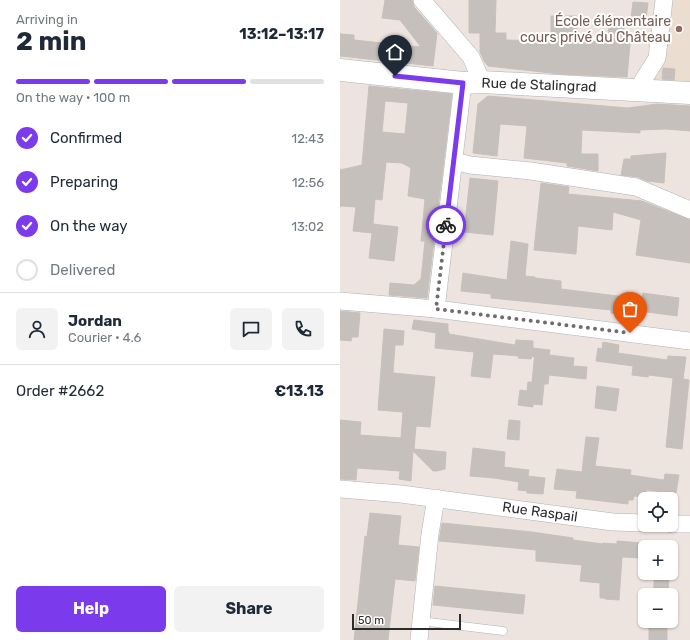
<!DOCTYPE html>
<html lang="en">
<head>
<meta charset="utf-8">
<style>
	body { margin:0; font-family:Rubik,sans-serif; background:#f2f2f3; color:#1f2937; height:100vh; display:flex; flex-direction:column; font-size:15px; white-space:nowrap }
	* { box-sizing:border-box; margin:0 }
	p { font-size:13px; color:#747a83 }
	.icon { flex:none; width:22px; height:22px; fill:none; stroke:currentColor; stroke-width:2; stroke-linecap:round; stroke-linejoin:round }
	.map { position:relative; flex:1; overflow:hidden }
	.details { display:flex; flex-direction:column; background:#fff; width:340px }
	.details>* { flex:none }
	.buttons { position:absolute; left:298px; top:492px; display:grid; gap:8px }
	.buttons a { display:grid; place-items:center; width:40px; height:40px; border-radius:6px; background:#fff; box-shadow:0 1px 3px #0004; font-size:20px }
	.scale { position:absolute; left:12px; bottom:10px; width:109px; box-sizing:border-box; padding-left:4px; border:2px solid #2c2c2c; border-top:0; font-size:11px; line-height:14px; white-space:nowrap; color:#2c2c2c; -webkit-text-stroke:3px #fff; paint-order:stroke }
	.pin { position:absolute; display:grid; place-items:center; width:34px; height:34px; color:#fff; margin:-41px -17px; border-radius:50% 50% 50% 0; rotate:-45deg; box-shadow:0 0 4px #0007 }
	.pin .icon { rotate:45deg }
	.courier { position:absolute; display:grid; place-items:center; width:40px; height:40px; margin:-20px; border:3px solid #7c3aed; border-radius:50%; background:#fff; color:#222; box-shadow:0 1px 5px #0007 }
	.head em { font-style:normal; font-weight:700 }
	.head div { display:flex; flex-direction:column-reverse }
	.head { display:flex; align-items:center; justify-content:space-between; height:68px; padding:0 16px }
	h1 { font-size:26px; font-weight:700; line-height:30px }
	.bar { display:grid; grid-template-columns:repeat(4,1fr); gap:6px 4px; align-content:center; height:48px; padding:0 16px }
	.bar i { height:5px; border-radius:3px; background:#e0e1e3 }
	.bar .selected { background:#7c3aed }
	.bar p { grid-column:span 4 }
	.line { display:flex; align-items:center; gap:10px; padding:0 16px; border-top:1px solid #e0e1e3 }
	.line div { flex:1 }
	.round { display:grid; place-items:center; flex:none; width:42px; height:42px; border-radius:6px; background:#f2f2f3 }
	ol { padding:0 16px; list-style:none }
	li { display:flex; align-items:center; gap:12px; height:44px }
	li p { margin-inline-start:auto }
	li .icon { padding:4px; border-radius:50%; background:#7c3aed; color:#fff; stroke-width:4 }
	li:last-child { color:#747a83 }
	li i { width:22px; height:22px; border:2px solid #e0e1e3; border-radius:50% }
	.primary-button { display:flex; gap:8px; margin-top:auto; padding:8px 16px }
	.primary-button a { flex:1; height:46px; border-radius:6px; background:#7c3aed; color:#fff; font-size:16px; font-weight:700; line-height:46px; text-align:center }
	.primary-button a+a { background:#f2f2f3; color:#1f2937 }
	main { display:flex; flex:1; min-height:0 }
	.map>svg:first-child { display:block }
	.education { fill:#ecddd1 }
	.building { fill:#c5c0bb; stroke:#c8c0b9; fill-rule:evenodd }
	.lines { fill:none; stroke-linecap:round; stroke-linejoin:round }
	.lane-casing { stroke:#acb1b7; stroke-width:9 }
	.street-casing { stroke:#acb1b7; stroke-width:18 }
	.secondary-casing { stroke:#acb1b7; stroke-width:23 }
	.lane { stroke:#fff; stroke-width:8 }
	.street { stroke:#fff; stroke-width:17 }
	.secondary { stroke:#fff; stroke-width:22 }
	.done { stroke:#706c6b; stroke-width:4; stroke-dasharray:0 7.2 }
	.route { stroke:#7c3aed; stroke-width:5 }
	.education-dot { fill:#8d6e63; stroke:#fff; stroke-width:1.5 }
	.labels { text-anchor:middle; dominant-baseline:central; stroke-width:4; stroke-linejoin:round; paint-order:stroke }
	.education-label { font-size:14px; fill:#785e54; stroke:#fff; text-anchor:end }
	.street-label { font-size:14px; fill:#2c2c2c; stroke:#fff }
</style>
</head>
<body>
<main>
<section class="details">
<div class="head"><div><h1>2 min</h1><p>Arriving in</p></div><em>13:12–13:17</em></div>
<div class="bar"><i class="selected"></i><i class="selected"></i><i class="selected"></i><i></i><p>On the way · 100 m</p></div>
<ol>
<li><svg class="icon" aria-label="check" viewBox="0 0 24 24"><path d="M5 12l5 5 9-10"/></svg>Confirmed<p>12:43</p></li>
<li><svg class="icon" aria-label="check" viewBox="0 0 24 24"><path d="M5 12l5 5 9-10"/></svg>Preparing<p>12:56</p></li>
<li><svg class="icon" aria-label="check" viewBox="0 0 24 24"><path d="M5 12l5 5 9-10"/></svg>On the way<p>13:02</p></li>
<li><i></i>Delivered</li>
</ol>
<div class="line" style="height:72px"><a class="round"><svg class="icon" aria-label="person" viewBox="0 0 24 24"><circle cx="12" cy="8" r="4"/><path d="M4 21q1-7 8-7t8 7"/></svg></a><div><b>Jordan</b><p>Courier · 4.6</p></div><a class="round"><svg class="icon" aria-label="chat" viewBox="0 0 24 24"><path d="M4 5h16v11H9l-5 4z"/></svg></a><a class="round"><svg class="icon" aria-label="phone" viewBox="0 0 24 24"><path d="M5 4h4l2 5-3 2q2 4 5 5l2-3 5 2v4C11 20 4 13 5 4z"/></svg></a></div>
<div class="line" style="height:52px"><div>Order #2662</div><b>€13.13</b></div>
<div class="primary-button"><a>Help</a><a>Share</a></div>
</section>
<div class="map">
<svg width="350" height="640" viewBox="0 0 350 640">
	<rect width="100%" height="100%" fill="#ede4e0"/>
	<polygon class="education" points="332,0 350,0 350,83 313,81 314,70"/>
	<g class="building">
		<polygon points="45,0 72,0 74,7 97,33 93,66 0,56 0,34 14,35 14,40 81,47 60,20 42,18"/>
		<polygon points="129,0 156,0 155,33 166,33 166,40 211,41 211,16 237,16 237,41 267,42 270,17 285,19 282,43 290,44 287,77 220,74 148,66 144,61 140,52 140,33 129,33"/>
		<polygon points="293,2 308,3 306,19 291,18"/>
		<polygon points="323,68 335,69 334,80 322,79"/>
		<path d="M29,86L112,94L87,298L49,295L50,283L74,285L81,279L85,241H81L85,199L68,196L71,168L62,163L46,162L42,200L35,199L33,224L58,227L54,261L29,258L32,233L13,231L16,207L0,206V170L22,165ZM45,101L68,103L65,134L42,132Z"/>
		<polygon points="148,96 288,108 317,104 350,106 350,131 326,129 300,130 300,133 242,130 241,154 258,154 258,171 227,166 227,163 184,158 187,126 160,124 157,156 133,153 138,104"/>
		<polygon points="326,153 324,183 307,181 298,177 281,175 284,159 291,159 291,156"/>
		<polygon points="130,178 158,181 153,235 124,232"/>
		<polygon points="201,183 229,187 228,194 302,201 350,220 350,263 296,255 301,220 273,212 272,230 238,226 236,254 194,250"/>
		<polygon points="171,241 188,244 185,276 195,277 195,278 221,281 221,289 302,299 303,293 339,298 337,316 300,311 300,314 286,312 285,315 271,313 271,310 151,298 151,294 121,291 123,273 167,280"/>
		<polygon points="0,311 20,313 18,337 12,337 11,341 0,340"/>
		<polygon points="74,320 108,324 108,332 109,332 109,334 175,345 176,340 193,341 193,348 210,350 209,355 234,358 233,366 247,367 246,379 209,375 208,384 204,384 202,405 193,404 193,407 178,405 180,390 187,391 188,382 192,382 195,352 194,357 192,356 191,359 178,358 179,356 153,354 150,378 131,376 134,352 95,348 96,333 72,329"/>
		<polygon points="44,329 64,331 63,345 55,345 53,373 95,377 90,427 76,426 74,449 106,452 105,469 97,471 93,471 73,451 71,481 59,479 60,471 17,468 16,480 0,479 0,420 21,422 20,435 61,438 63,412 38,410"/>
		<polygon points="263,342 279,345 278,353 327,360 328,356 346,357 343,379 349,380 342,449 326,447 333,378 309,375 308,377 292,375 293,366 256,361 258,348 262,349"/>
		<polygon points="257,386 279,389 276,411 255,408"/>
		<polygon points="169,420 180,421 179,440 167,439"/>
		<polygon points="246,437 259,438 255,466 291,470 290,475 324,480 325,474 339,475 336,493 306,490 306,497 294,496 293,500 288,500 288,504 236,498 237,491 214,489 217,469 242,472"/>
		<polygon points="133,448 165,452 164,467 189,470 188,476 205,478 203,494 187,493 187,491 178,490 179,482 154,478 130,476"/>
		<polygon points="30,513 61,516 58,545 79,547 75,581 55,579 48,640 14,640 25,536 27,537"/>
		<polygon points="102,523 192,532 233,538 233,540 263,544 263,543 277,544 277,541 303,543 301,558 282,557 279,600 265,599 265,598 260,598 260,583 240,581 242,565 196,561 196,550 99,541"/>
		<polygon points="315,573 329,573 328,595 313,595"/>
		<polygon points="95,586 185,595 183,614 93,605"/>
		<polygon points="309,626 327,627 327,640 309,640"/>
	</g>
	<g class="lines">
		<g class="lane-casing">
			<polyline id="lane" points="80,621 163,631"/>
		</g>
		<g class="street-casing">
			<g id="street">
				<polyline points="82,0 131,57 142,82"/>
				<polyline points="297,90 317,58 324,0"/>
				<polyline points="114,161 130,165 191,171 296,187 350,210"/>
				<polyline points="0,301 96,309 350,341"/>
				<polyline points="96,309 123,83"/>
				<polyline points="0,489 61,494 273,522 305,523"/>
				<polyline points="331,524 350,524"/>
				<polyline points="79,640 90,534 96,498"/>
			</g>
		</g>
		<g class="secondary-casing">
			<polyline id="secondary" points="0,70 123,83 142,82 350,93"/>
		</g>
		<use href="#lane" class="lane"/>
		<use href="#street" class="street"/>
		<use href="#secondary" class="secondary"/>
	</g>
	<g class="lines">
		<polyline class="done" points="106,225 96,309 290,333"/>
		<polyline class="route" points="55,76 123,83 106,225"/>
	</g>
	<circle class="education-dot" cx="339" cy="29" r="4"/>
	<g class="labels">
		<g class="education-label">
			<text x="331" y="21">École élémentaire<tspan x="331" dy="16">cours privé du Château</tspan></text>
		</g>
		<g class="street-label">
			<text transform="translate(199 85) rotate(2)">Rue de Stalingrad</text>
			<text transform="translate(200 512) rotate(8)">Rue Raspail</text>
		</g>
	</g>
</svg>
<div class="buttons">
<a><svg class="icon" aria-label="locate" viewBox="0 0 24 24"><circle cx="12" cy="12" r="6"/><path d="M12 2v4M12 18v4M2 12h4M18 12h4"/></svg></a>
<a>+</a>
<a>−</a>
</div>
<div class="scale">50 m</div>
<div class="pin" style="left:290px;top:333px;background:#ea580c"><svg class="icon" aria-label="bag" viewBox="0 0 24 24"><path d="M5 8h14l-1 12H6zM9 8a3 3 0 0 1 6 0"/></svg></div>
<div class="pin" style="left:55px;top:76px;background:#1f2937"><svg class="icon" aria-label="home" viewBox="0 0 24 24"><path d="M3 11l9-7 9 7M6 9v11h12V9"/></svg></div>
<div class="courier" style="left:106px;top:225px"><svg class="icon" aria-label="bike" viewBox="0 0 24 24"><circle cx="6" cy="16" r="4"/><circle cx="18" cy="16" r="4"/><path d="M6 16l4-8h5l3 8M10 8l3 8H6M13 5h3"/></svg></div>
</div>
</main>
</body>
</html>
